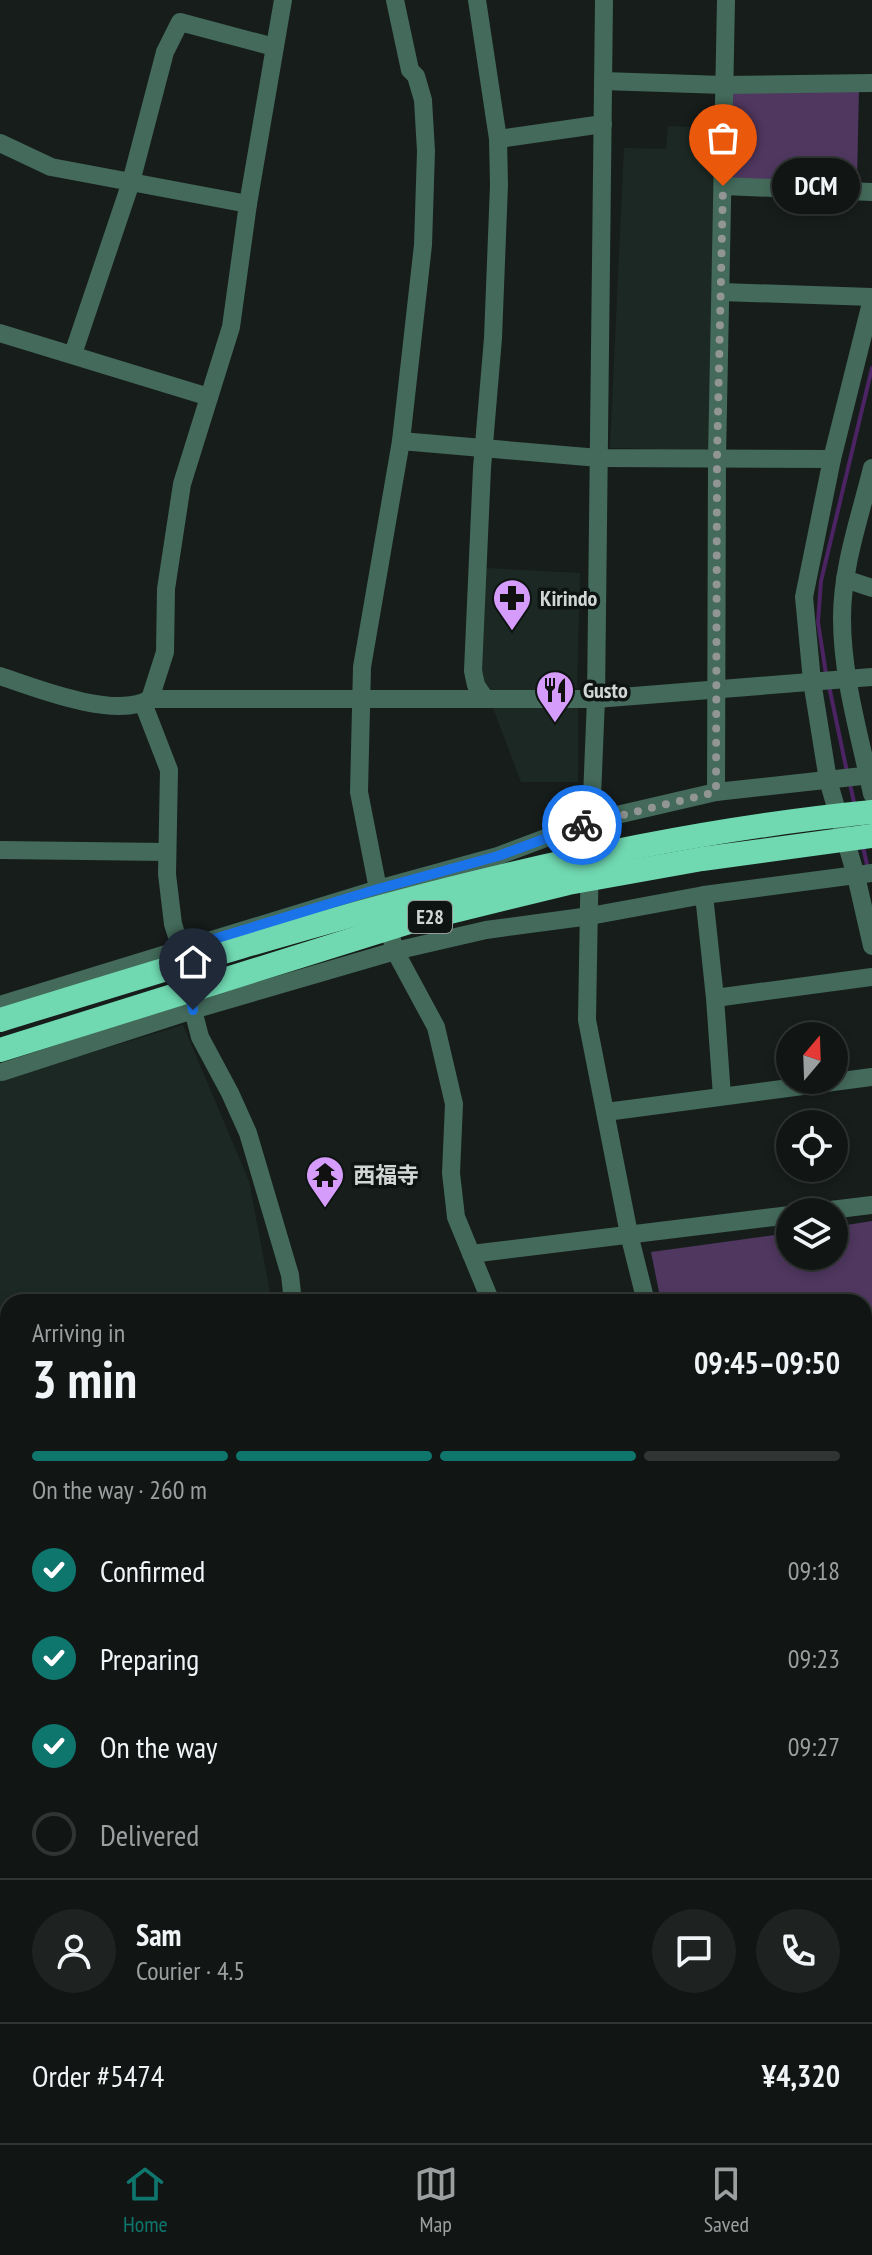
<!DOCTYPE html>
<html lang="en">
<head>
<meta charset="utf-8">
<style>
	body { margin:0; font-family:"PT Sans Narrow","Noto Sans JP",sans-serif; background:#1e2322; color:#f1f3f6; height:100vh; display:flex; flex-direction:column; font-size:30px; white-space:nowrap }
	* { box-sizing:border-box; margin:0 }
	p { font-size:26px; color:#9c9fa0 }
	.icon { flex:none; width:44px; height:44px; fill:none; stroke:currentColor; stroke-width:2; stroke-linecap:round; stroke-linejoin:round }
	.map { position:relative; flex:1; overflow:hidden }
	.panel { position:absolute; left:0px; top:1294px; width:872px; height:850px; display:flex; flex-direction:column; background:#111614; border-radius:24px 24px 0 0; box-shadow:0 4px 12px #0003,0 0 0 2px #303534 }
	.panel>* { flex:none }
	.needle { width:52px; rotate:19deg }
	.controls { position:absolute; left:776px; top:1022px; display:grid; gap:16px }
	.controls a { display:grid; place-items:center; width:72px; height:72px; border-radius:50%; background:#111614; box-shadow:0 4px 12px #0003,0 0 0 2px #303534; font-size:40px }
	.pin { position:absolute; display:grid; place-items:center; width:68px; height:68px; color:#fff; margin:-82px -34px; border-radius:50% 50% 50% 0; rotate:-45deg; box-shadow:0 0 8px #0007 }
	.pin .icon { rotate:45deg }
	.courier { position:absolute; display:grid; place-items:center; width:80px; height:80px; margin:-40px; border:6px solid #1a73e8; border-radius:50%; background:#fff; color:#222; box-shadow:0 2px 10px #0007 }
	.bubble { position:absolute; height:56px; border-radius:28px; background:#111614; box-shadow:0 4px 12px #0003,0 0 0 2px #303534; font-size:26px; font-weight:600; line-height:56px; text-align:center }
	.summary em { font-style:normal; font-weight:600 }
	.summary div { display:flex; flex-direction:column-reverse }
	.summary { display:flex; align-items:center; justify-content:space-between; height:136px; padding:0 32px }
	h1 { font-size:52px; font-weight:600; line-height:60px }
	.bar { display:grid; grid-template-columns:repeat(4,1fr); gap:12px 8px; align-content:center; height:96px; padding:0 32px }
	.bar i { height:10px; border-radius:6px; background:#303534 }
	.bar .active { background:#0f766e }
	.bar p { grid-column:span 4 }
	.line { display:flex; align-items:center; gap:20px; padding:0 32px; border-top:2px solid #303534 }
	.line div { flex:1 }
	.round { display:grid; place-items:center; flex:none; width:84px; height:84px; border-radius:42px; background:#1e2322 }
	ol { padding:0 32px; list-style:none }
	li { display:flex; align-items:center; gap:24px; height:88px }
	li p { margin-inline-start:auto }
	li .icon { padding:8px; border-radius:50%; background:#0f766e; color:#fff; stroke-width:4 }
	li:last-child { color:#9c9fa0 }
	li i { width:44px; height:44px; border:4px solid #303534; border-radius:50% }
	.tab-bar { display:flex; justify-content:space-around; align-items:center; height:112px; border-top:2px solid #303534; background:#111614; font-size:22px; color:#9c9fa0 }
	.tab-bar a { display:grid; justify-items:center; gap:4px }
	.tab-bar .active { color:#0f766e }
	.map>svg:first-child { display:block }
	.built { fill:#1c2823 }
	.forest { fill:url(#forest-firs) }
	.green { fill:#4f375f }
	.lines { fill:none; stroke-linecap:round; stroke-linejoin:round }
	.stream { stroke:#4c2363; stroke-width:4 }
	.minor { stroke:#436a5a; stroke-width:18 }
	.highway-bridge { stroke:#70d9b2; stroke-width:24 }
	.done { stroke:#919593; stroke-width:8; stroke-dasharray:0 14.4 }
	.route { stroke:#1a73e8; stroke-width:10 }
	.labels { text-anchor:middle; dominant-baseline:central; stroke-width:7; stroke-linejoin:round; paint-order:stroke }
	.shield { fill:#0e1412; stroke:#979c9a; stroke-width:2 }
	.shield-label { font-size:20px; font-weight:bold; fill:#d2d6d4 }
	.poi-label { font-size:22px; font-weight:bold; fill:#d2d6d4; stroke:#0e1412; text-anchor:start }
</style>
</head>
<body>
<div class="map">
<svg width="872" height="2143" viewBox="0 0 872 2143">
	<defs>
		<pattern id="forest-firs" width="22" height="20" patternUnits="userSpaceOnUse" patternTransform="scale(2)"><rect width="22" height="20" fill="#4f375f"/><path d="M5 1l3.5 6h-7zM16 11l3.5 6h-7z" fill="#675375"/></pattern>
	</defs>
	<rect width="100%" height="100%" fill="#171d1b"/>
	<g class="built">
		<polygon points="668,126 717,128 710,450 610,448 624,148 666,149"/>
		<polygon points="485,568 580,573 577,688 487,692 480,682"/>
		<polygon points="492,705 578,708 578,782 521,782"/>
		<polygon points="183,1025 249,1181 272,1302 8,1302 8,1357 0,1340 0,1080"/>
	</g>
	<polygon class="forest" points="0,1887 8,1887 8,2136 188,2136 188,2143 0,2143"/>
	<g class="green">
		<polygon points="859,88 857,182 735,184 730,180 730,89"/>
		<polygon points="872,1221 872,1513 864,1514 864,1302 661,1302 651,1252 790,1233 790,1256 834,1256 834,1227"/>
	</g>
	<g class="lines">
		<g class="stream">
			<polyline points="826,674 818,622 821,581 872,368"/>
			<polyline points="829,686 847,772"/>
			<polyline points="850,784 855,807"/>
			<polyline points="863,847 868,869"/>
		</g>
		<g class="minor">
			<polyline points="395,0 410,70 416,76 423,100 426,151 423,245 401,441 362,667 359,792 378,889 395,951 436,1027 454,1104 451,1173 456,1217 491,1302"/>
			<polyline points="477,0 498,139 499,185 493,338 482,468 473,671 476,685 484,697"/>
			<polyline points="604,0 596,699 590,846 587,1020 629,1234 646,1302"/>
			<polyline points="603,81 724,85 872,83"/>
			<polyline points="498,139 603,124"/>
			<polyline points="0,143 51,167 248,204"/>
			<polyline points="723,186 872,192"/>
			<polyline points="721,292 872,297"/>
			<polyline points="872,299 832,459 804,597 812,681 828,780 856,876 872,946"/>
			<polyline points="0,333 209,397"/>
			<polyline points="73,354 131,182 165,52 180,22 274,47"/>
			<polyline points="401,441 599,458 832,459"/>
			<path d="M872,468C860,517 842,567 842,618C842,678 860,736 872,794"/>
			<polyline points="845,579 872,588"/>
			<path d="M0,676C35,688 116,720 150,699H596L872,677"/>
			<polyline points="150,699 165,652 166,589 182,484 231,327 248,204 283,0"/>
			<polyline points="143,703 169,770 167,874 173,924 181,949 193,1010 200,1037 230,1093 248,1133 290,1275 293,1302"/>
			<polyline points="716,792 717,458 726,0"/>
			<polyline points="0,850 167,852"/>
			<polyline points="704,895 715,998 722,1096"/>
			<polyline points="715,998 872,977"/>
			<polyline points="0,1005 378,889 498,856 591,821 716,792 872,775"/>
			<polyline points="2,1072 193,1010 395,951 486,930 590,916 704,895 872,873"/>
			<polyline points="606,1112 872,1077"/>
			<polyline points="814,1212 872,1205"/>
			<polyline points="471,1254 790,1215"/>
			<polyline points="0,1363 8,1376"/>
			<polyline points="0,1453 8,1448"/>
			<polyline points="864,1532 872,1531"/>
			<polyline points="0,1647 8,1645"/>
			<polyline points="864,1710 872,1708"/>
			<polyline points="0,1738 8,1778"/>
			<polyline points="864,1798 872,1796"/>
			<polyline points="0,1846 8,1845"/>
			<polyline points="864,1864 872,1907"/>
			<polyline points="864,1952 872,1952"/>
			<polyline points="864,2134 872,2133"/>
			<polyline points="247,2136 249,2143"/>
			<polyline points="437,2136 438,2143"/>
			<polyline points="600,2143 609,2142"/>
			<polyline points="764,2143 838,2136"/>
		</g>
		<g class="highway-bridge">
			<path d="M0,1020C286,932 573,841 872,812"/>
			<polyline points="0,1050 409,922 568,883 702,859 872,836"/>
		</g>
	</g>
	<g class="lines">
		<polyline class="done" points="582,825 716,792 717,458 723,186"/>
		<polyline class="route" points="193,1010 181,949 378,889 498,856 582,825"/>
	</g>
	<defs>
		<g id="pharmacy-pin" transform="scale(2)"><path d="M0 17L-7.5 6A9.5 9.5 0 1 1 7.5 6Z" fill="#d59cfb" stroke="#0e1412"/><path d="M-2-6h4v4h4v4h-4v4h-4v-4h-4v-4h4Z" fill="#111"/></g>
		<g id="restaurant-pin" transform="scale(2)"><path d="M0 17L-7.5 6A9.5 9.5 0 1 1 7.5 6Z" fill="#d59cfb" stroke="#0e1412"/><path d="M-5-6h1v4h1v-4h1v4h1v-4h1v5L-1.5 .5V6h-2V.5L-5-1ZM5-6V6H3V1.5H1.5Q1.5-4 5-6Z" fill="#111"/></g>
		<g id="temple-pin" transform="scale(2)"><path d="M0 17L-7.5 6A9.5 9.5 0 1 1 7.5 6Z" fill="#d59cfb" stroke="#0e1412"/><path d="M0-6L5-2H3V0L6.5 2.5H4V6H1.5V3h-3V6H-4V2.5H-6.5L-3 0V-2H-5Z" fill="#111"/></g>
	</defs>
	<g fill-rule="evenodd">
		<use href="#pharmacy-pin" x="512" y="598"/>
		<use href="#restaurant-pin" x="555" y="690"/>
		<use href="#temple-pin" x="325" y="1175"/>
	</g>
	<g class="labels">
		<rect class="shield" x="408" y="901" width="44" height="32" rx="6"/>
		<g class="shield-label">
			<text x="430" y="917">E28</text>
		</g>
		<g class="poi-label">
			<text x="540" y="598">Kirindo</text>
			<text x="583" y="690">Gusto</text>
			<text x="353" y="1175">西福寺</text>
		</g>
	</g>
</svg>
<div class="controls">
<a><svg class="needle" viewBox="-14 -14 28 28"><path d="M0-13l5 13h-10z" fill="#e53935"/><path d="M0 13l5-13h-10z" fill="#9c9fa0"/></svg></a>
<a><svg class="icon" aria-label="locate" viewBox="0 0 24 24"><circle cx="12" cy="12" r="6"/><path d="M12 2v4M12 18v4M2 12h4M18 12h4"/></svg></a>
<a><svg class="icon" aria-label="layers" viewBox="0 0 24 24"><path d="M12 4l9 5-9 5-9-5zM3 14l9 5 9-5"/></svg></a>
</div>
<div class="pin" style="left:723px;top:186px;background:#ea580c"><svg class="icon" aria-label="bag" viewBox="0 0 24 24"><path d="M5 8h14l-1 12H6zM9 8a3 3 0 0 1 6 0"/></svg></div>
<div class="pin" style="left:193px;top:1010px;background:#1f2937"><svg class="icon" aria-label="home" viewBox="0 0 24 24"><path d="M3 11l9-7 9 7M6 9v11h12V9"/></svg></div>
<div class="courier" style="left:582px;top:825px"><svg class="icon" aria-label="bike" viewBox="0 0 24 24"><circle cx="6" cy="16" r="4"/><circle cx="18" cy="16" r="4"/><path d="M6 16l4-8h5l3 8M10 8l3 8H6M13 5h3"/></svg></div>
<div class="bubble" style="left:772px;top:158px;width:88px">DCM</div>
<section class="panel">
<div class="summary"><div><h1>3 min</h1><p>Arriving in</p></div><em>09:45–09:50</em></div>
<div class="bar"><i class="active"></i><i class="active"></i><i class="active"></i><i></i><p>On the way · 260 m</p></div>
<ol>
<li><svg class="icon" aria-label="check" viewBox="0 0 24 24"><path d="M5 12l5 5 9-10"/></svg>Confirmed<p>09:18</p></li>
<li><svg class="icon" aria-label="check" viewBox="0 0 24 24"><path d="M5 12l5 5 9-10"/></svg>Preparing<p>09:23</p></li>
<li><svg class="icon" aria-label="check" viewBox="0 0 24 24"><path d="M5 12l5 5 9-10"/></svg>On the way<p>09:27</p></li>
<li><i></i>Delivered</li>
</ol>
<div class="line" style="height:144px"><a class="round"><svg class="icon" aria-label="person" viewBox="0 0 24 24"><circle cx="12" cy="8" r="4"/><path d="M4 21q1-7 8-7t8 7"/></svg></a><div><b>Sam</b><p>Courier · 4.5</p></div><a class="round"><svg class="icon" aria-label="chat" viewBox="0 0 24 24"><path d="M4 5h16v11H9l-5 4z"/></svg></a><a class="round"><svg class="icon" aria-label="phone" viewBox="0 0 24 24"><path d="M5 4h4l2 5-3 2q2 4 5 5l2-3 5 2v4C11 20 4 13 5 4z"/></svg></a></div>
<div class="line" style="height:104px"><div>Order #5474</div><b>¥4,320</b></div>
</section>
</div>
<nav class="tab-bar">
<a class="active"><svg class="icon" aria-label="home" viewBox="0 0 24 24"><path d="M3 11l9-7 9 7M6 9v11h12V9"/></svg>Home</a>
<a><svg class="icon" aria-label="map" viewBox="0 0 24 24"><path d="M3 6l6-2 6 2 6-2v14l-6 2-6-2-6 2zM9 4v14M15 6v14"/></svg>Map</a>
<a><svg class="icon" aria-label="saved" viewBox="0 0 24 24"><path d="M7 4h10v16l-5-4-5 4z"/></svg>Saved</a>
</nav>
</body>
</html>
